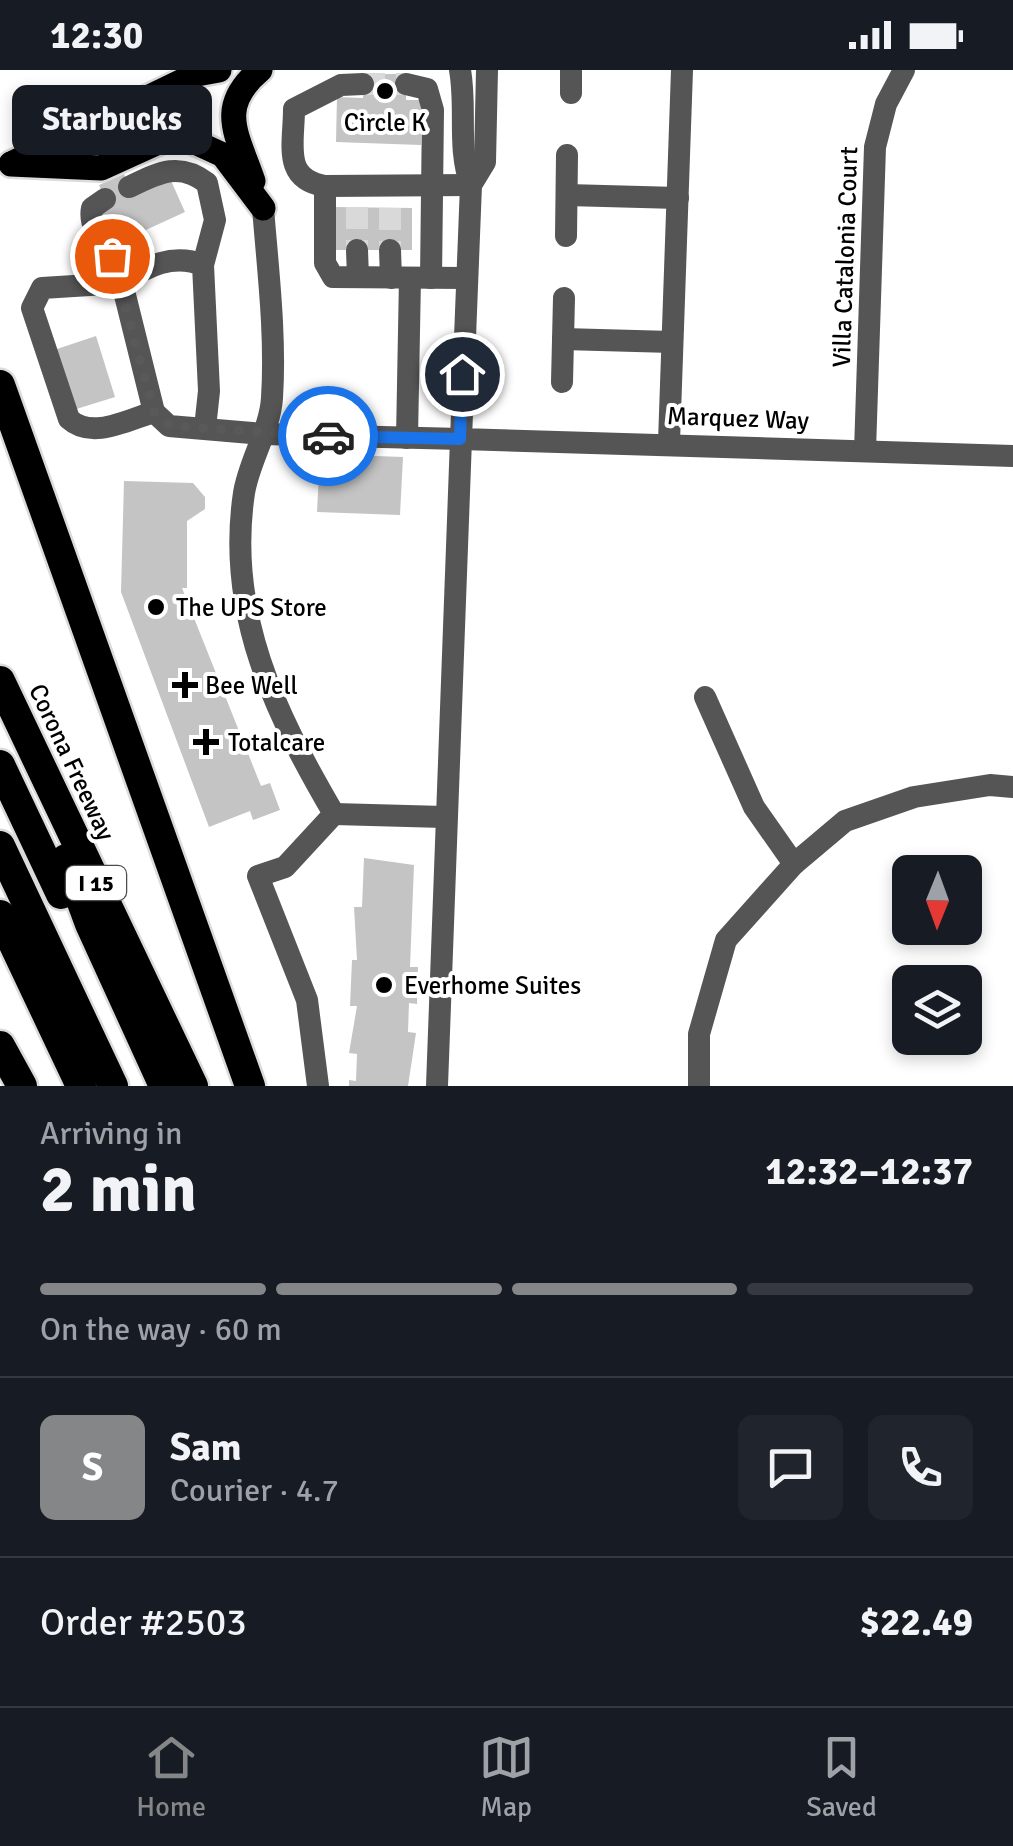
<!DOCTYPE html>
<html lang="en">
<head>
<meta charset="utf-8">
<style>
	body { margin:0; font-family:Signika,sans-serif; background:#20242c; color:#f1f3f6; height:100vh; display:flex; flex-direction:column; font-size:38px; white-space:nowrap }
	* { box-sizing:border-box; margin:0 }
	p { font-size:32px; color:#9ea1a6 }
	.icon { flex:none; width:55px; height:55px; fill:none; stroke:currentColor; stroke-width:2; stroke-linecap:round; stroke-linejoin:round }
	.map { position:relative; height:1016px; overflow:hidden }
	.details { display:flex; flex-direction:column; background:#171b24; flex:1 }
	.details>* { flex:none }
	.needle { width:65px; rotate:181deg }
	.fabs { position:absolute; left:892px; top:785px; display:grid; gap:20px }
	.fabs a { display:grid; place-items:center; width:90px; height:90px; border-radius:15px; background:#171b24; box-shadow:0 5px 15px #0003; font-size:50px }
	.pin { position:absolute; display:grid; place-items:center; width:85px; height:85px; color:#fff; margin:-42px; border:5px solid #fff; border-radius:50%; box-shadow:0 2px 10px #0007 }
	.courier { position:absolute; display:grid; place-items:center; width:100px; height:100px; margin:-50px; border:8px solid #1a73e8; border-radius:50%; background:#fff; color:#222; box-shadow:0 2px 12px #0007 }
	.bubble { position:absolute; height:70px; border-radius:15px; background:#171b24; box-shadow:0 5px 15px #0003; font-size:32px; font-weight:700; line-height:70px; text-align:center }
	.summary em { font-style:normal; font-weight:700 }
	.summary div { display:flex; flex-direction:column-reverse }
	.summary { display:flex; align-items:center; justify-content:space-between; height:170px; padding:0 40px }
	h1 { font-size:65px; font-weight:700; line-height:75px }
	.bar { display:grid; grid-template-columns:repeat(4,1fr); gap:15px 10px; align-content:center; height:120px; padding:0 40px }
	.bar i { height:12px; border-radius:8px; background:#363941 }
	.bar .active { background:#858687 }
	.bar p { grid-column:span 4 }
	.line { display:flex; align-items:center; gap:25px; padding:0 40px; border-top:2px solid #363941 }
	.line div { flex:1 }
	.round { display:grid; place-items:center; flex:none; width:105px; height:105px; border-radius:15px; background:#20242c }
	.status { display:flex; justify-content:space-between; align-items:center; height:70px; padding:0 50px; background:#171b24; direction:ltr }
	.status svg { height:28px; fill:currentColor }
	.tab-bar { display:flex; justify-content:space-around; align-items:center; height:140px; border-top:2px solid #363941; background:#171b24; font-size:28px; color:#9ea1a6 }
	.tab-bar a { display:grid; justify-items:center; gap:5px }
	.tab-bar .active { color:#858687 }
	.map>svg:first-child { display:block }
	.building { fill:#c4c4c4 }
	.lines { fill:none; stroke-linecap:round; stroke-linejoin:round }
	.minor-tunnel { stroke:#d9d9d9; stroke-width:22; stroke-dasharray:22 11; stroke-linecap:butt }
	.major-casing { stroke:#dbdbdb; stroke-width:30 }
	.highway-casing { stroke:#dbdbdb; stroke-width:35 }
	.minor { stroke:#555; stroke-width:22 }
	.major { stroke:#000; stroke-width:25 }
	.highway { stroke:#000; stroke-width:30 }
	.done { stroke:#595959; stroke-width:10; stroke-dasharray:0 18 }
	.route { stroke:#1a73e8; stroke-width:12 }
	.poi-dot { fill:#000; stroke:#fff; stroke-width:4 }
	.labels { text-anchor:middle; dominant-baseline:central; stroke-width:8; stroke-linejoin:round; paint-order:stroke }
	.shield { fill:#fff; stroke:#4c4c4c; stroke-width:2.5 }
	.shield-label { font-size:22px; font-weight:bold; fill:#000 }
	.poi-label { font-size:25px; fill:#000; stroke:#fff; text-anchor:start }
	.street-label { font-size:25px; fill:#000; stroke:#fff }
</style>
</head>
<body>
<div class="status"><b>12:30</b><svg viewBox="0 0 49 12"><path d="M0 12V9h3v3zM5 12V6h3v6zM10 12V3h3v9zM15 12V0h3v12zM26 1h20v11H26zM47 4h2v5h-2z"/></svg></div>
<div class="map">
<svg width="1013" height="1016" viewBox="0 0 1013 1016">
	<rect width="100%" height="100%" fill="#fff"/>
	<g class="building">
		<polygon points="364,4 407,4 406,30 422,30 421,75 336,72 337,27 363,28"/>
		<polygon points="124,104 131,121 168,104 185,142 111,176 94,137 106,132 99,115"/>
		<polygon points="334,137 412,138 412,180 334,180"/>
		<polygon points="96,266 115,327 70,341 51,281"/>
		<polygon points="320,384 403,387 400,445 317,442"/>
		<polygon points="124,411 193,413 205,427 205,439 187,451 187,518 182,518 261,716 270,713 280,740 253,750 250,741 209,757 121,522"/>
		<polygon points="364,788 414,795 410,897 418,897 417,934 409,933 408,962 416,963 408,1016 349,1016 349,1010 356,1011 357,984 349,983 357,936 350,936 352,890 357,890 354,837 362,837"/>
	</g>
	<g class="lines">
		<g class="minor-tunnel">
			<polyline points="363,14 406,14"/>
			<polyline points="357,137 357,180"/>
			<polyline points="390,138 390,180"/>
		</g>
		<g class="major-casing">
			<g id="major">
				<polyline points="13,93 197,4 219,0"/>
				<polyline points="11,94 101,98 167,68 186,68 223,85 263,138"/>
				<path d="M253,111C237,64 216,37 260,0"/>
			</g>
		</g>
		<g class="highway-casing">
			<g id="highway">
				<polyline points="0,315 250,1016"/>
				<polyline points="0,611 193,1016"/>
				<polyline points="0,695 61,824"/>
				<polyline points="0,776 113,1016"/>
				<polyline points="66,789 90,854 164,1016"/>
				<polyline points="0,845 81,1016"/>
				<polyline points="0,976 22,1016"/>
			</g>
		</g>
		<g class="minor">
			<path d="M460,0C467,39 457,78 471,115L461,369L1013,386"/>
			<path d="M363,14L341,15L294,39C294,74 282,109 325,116L471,115"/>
			<polyline points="406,14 427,19 433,40 431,208"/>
			<polyline points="571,23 571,0"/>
			<polyline points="471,115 485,92 487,0"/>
			<polyline points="325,116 325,193 333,207 465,208"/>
			<path d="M129,117C158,103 179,91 207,113L215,150L203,195"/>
			<polyline points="567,125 678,128"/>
			<path d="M105,129L92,138C87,161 113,188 122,213L42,218L32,238L69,349C92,370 127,350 154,342"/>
			<path d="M263,138C268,201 276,265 272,328C270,360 249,391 244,423C226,543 275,643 334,744L285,797L258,806L307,930L318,1016"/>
			<polyline points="566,166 567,85"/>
			<polyline points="357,180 358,207"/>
			<polyline points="390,180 391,208"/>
			<polyline points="563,269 672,272"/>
			<polyline points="562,312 564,228"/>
			<path d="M205,358L209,321L203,195C173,183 147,196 122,213L154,342L169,356L263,364L461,369L437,1016"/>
			<polyline points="407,368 410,208"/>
			<polyline points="669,372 682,0"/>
			<polyline points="865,381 875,77 886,34 904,0"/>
			<polyline points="705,627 754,737 794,794"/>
			<polyline points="334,744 444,747"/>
			<polyline points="699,1016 699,964 726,870 794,794 845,751 914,727 990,715 1013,717"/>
		</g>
		<use href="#major" class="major"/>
		<use href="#highway" class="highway"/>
	</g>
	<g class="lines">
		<polyline class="done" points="112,186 154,342 170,356 328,366"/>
		<polyline class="route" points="328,366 460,369 462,304"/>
	</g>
	<g class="poi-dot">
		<circle cx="385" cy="21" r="10"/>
		<circle cx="156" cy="537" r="10"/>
		<path d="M180 600h10v10h10v10h-10v10h-10v-10h-10v-10h10z"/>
		<path d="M201 657h10v10h10v10h-10v10h-10v-10h-10v-10h10z"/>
		<circle cx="384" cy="915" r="10"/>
	</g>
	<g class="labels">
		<rect class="shield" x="66" y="796" width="60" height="34" rx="8"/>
		<g class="shield-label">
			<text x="96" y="813">I 15</text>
		</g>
		<g class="poi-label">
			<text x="385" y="52" text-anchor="middle">Circle K</text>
			<text x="176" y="537">The UPS Store</text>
			<text x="205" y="615">Bee Well</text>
			<text x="228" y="672">Totalcare</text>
			<text x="404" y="915">Everhome Suites</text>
		</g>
		<g class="street-label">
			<text transform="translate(845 187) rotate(-88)">Villa Catalonia Court</text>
			<text transform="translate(738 348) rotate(2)">Marquez Way</text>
			<text transform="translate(72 692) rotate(65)">Corona Freeway</text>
		</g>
	</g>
</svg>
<div class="fabs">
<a><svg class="needle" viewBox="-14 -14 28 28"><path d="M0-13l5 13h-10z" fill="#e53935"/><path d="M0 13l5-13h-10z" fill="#9ea1a6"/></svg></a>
<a><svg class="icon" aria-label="layers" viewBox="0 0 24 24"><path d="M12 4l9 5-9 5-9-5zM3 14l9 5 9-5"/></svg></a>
</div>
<div class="pin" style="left:112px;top:186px;background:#ea580c"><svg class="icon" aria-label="bag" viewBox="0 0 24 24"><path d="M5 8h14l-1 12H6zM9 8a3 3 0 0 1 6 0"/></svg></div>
<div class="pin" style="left:462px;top:304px;background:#1f2937"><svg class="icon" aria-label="home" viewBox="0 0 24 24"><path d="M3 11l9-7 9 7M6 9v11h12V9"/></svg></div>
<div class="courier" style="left:328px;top:366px"><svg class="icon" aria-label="car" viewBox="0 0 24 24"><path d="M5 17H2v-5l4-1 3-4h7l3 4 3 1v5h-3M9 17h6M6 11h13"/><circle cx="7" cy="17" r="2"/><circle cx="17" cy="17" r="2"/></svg></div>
<div class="bubble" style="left:12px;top:15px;width:200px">Starbucks</div>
</div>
<section class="details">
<div class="summary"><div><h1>2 min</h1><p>Arriving in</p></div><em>12:32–12:37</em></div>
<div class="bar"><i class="active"></i><i class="active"></i><i class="active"></i><i></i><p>On the way · 60 m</p></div>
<div class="line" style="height:180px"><b class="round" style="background:#858687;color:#fff">S</b><div><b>Sam</b><p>Courier · 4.7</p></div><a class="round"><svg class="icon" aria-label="chat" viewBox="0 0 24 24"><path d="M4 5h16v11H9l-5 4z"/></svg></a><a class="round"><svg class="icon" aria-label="phone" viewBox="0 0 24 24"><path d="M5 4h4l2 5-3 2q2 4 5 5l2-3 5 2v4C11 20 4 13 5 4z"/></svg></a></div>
<div class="line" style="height:130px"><div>Order #2503</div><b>$22.49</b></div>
</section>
<nav class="tab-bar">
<a class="active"><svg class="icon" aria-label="home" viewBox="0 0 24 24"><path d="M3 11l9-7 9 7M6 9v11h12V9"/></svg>Home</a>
<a><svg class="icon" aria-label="map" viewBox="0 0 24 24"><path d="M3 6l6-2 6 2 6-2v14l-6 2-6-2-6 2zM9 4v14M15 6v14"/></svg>Map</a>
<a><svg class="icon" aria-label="saved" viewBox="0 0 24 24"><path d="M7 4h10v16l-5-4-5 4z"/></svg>Saved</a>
</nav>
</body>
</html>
